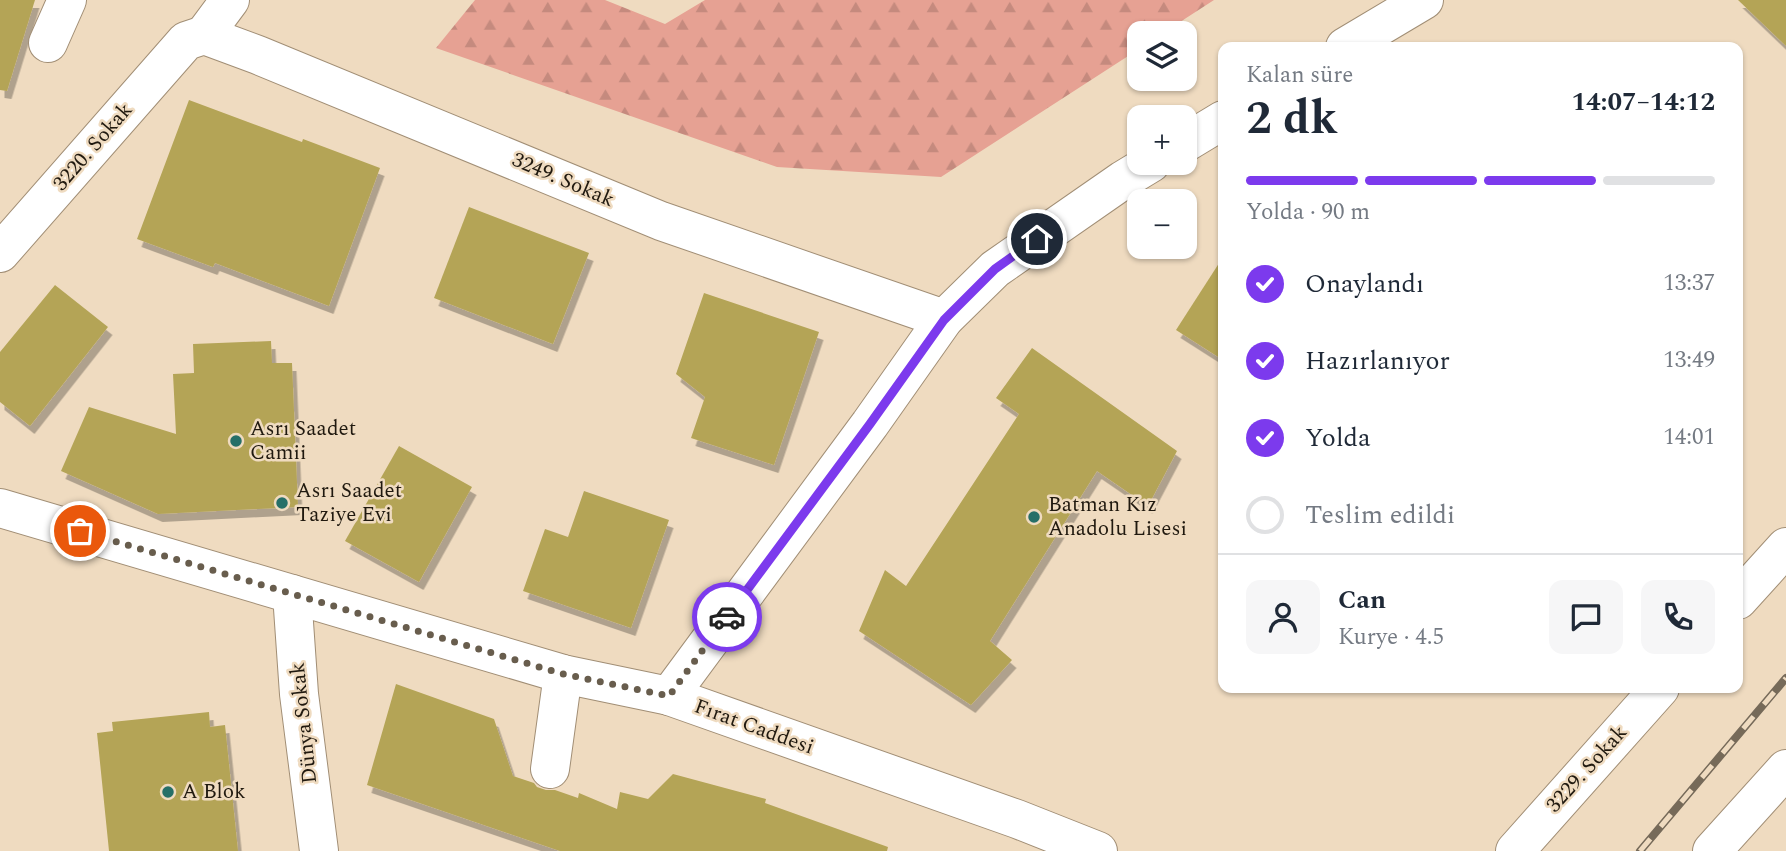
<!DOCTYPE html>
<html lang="tr">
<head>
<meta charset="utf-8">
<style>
	body { margin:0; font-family:Spectral,serif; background:#f6f6f7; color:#1f2937; height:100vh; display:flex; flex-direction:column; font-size:26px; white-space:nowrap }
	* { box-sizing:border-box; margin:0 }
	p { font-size:23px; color:#747a83 }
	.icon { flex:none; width:38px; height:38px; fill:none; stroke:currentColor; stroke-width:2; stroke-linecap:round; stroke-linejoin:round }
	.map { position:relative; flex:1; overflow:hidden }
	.drawer { position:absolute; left:1218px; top:42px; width:525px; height:651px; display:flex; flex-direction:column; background:#fff; border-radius:14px; box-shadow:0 2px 5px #0004 }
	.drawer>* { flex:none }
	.controls { position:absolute; left:1127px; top:21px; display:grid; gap:14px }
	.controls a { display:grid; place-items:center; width:70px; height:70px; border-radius:14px; background:#fff; box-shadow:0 2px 5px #0004; font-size:35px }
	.pin { position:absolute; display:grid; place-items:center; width:60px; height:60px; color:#fff; margin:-30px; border:4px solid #fff; border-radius:50%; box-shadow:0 2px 7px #0007 }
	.courier { position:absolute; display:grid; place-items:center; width:70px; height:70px; margin:-35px; border:5px solid #7c3aed; border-radius:50%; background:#fff; color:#222; box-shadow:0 2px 9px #0007 }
	.summary em { font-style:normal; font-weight:700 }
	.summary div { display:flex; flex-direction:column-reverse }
	.summary { display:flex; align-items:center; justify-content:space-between; height:119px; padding:0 28px }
	h1 { font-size:46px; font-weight:700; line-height:52px }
	.bar { display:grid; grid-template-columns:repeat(4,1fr); gap:10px 7px; align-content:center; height:84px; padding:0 28px }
	.bar i { height:9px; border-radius:5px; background:#e0e1e3 }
	.bar .active { background:#7c3aed }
	.bar p { grid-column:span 4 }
	.line { display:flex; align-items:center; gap:18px; padding:0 28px; border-top:2px solid #e0e1e3 }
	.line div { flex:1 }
	.round { display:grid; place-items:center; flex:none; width:74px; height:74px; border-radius:14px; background:#f6f6f7 }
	ol { padding:0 28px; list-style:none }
	li { display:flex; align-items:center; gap:21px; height:77px }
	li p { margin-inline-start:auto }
	li .icon { padding:7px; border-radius:50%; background:#7c3aed; color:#fff; stroke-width:4 }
	li:last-child { color:#747a83 }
	li i { width:38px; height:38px; border:4px solid #e0e1e3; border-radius:50% }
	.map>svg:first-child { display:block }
	.forest { fill:url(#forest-firs) }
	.building { fill:#b4a457; filter:url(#shadow) }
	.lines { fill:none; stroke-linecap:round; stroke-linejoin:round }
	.minor-casing { stroke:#a18e75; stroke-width:40 }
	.minor { stroke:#fff; stroke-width:38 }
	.rail-casing { stroke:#766a59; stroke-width:8 }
	.rail { stroke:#efdbc0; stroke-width:5; stroke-dasharray:16; stroke-linecap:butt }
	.done { stroke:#685d4d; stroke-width:7; stroke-dasharray:0 12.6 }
	.route { stroke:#7c3aed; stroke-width:9 }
	.poi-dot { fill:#266f68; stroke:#efdbc0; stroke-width:2.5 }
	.labels { text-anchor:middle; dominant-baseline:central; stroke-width:5; stroke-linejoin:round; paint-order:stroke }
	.street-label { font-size:21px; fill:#20190f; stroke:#efdbc0 }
	.poi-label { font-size:21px; fill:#20190f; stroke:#efdbc0; text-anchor:start }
</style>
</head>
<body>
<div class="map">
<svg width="1786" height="851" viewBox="0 0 1786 851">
	<defs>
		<pattern id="forest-firs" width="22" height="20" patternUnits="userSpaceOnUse" patternTransform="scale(1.75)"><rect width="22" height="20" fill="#e6a193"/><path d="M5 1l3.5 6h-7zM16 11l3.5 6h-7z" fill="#c58a7e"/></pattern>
		<filter id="shadow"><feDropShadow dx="4.5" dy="8" stdDeviation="0" flood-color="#0004"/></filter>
	</defs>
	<rect width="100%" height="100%" fill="#efdbc0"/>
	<polygon class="forest" points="475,0 605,0 665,24 705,0 1214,0 1163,33 1139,33 1139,49 941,177 777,167 436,48"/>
	<g class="building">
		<polygon points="0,0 35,0 7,91 0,90"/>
		<polygon points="1738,0 1786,0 1786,46"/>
		<polygon points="189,100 302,142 303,139 380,168 329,306 215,263 213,267 137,239"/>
		<polygon points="469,207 589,253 553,344 434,298"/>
		<polygon points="1223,257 1223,360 1176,330"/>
		<polygon points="55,285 108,327 30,426 0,402 0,352"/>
		<polygon points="704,293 819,332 774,465 691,438 705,397 676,374"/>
		<polygon points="271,341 272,363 292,363 298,507 158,514 61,471 89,407 176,434 173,374 194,373 193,344"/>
		<polygon points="1032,348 1177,451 1148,506 1097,471 990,641 1012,660 971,705 859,631 885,570 906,586 1019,414 996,398"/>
		<polygon points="399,446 472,487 419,582 345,541"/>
		<polygon points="584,491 669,520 631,628 523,591 545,529 568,537"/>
		<polygon points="396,684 494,719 513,776 534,783 537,787 546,790 555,790 578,798 579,793 617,809 620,792 648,799 673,774 766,799 765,803 888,847 887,851 560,851 367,785"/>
		<polygon points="209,712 210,727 225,725 238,851 109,851 97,733 113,731 112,722"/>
	</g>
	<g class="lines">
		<g class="minor-casing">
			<g id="minor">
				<polyline points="204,35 230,0"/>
				<polyline points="48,43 67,0"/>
				<polyline points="1345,47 1424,0"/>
				<polyline points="1185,143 1223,120"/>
				<polyline points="0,253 186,41 204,35 258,55 661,221 944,319"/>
				<polyline points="0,508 563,674 669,696 1017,819 1098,851"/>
				<polyline points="292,594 299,694 319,851"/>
				<polyline points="1738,600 1786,547"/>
				<polyline points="669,696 870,424 944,319 995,269 1123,180 1151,163"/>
				<polyline points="550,769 563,674"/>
				<polyline points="1515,851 1660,688"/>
				<polyline points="1712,851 1786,769"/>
			</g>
		</g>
		<use href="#minor" class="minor"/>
		<g class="rail-casing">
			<polyline id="rail" points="1640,851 1786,678"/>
		</g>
		<use href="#rail" class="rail"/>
	</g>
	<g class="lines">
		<polyline class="done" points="80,531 563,674 669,696 727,617"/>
		<polyline class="route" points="727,617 870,424 944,320 995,269 1037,239"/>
	</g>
	<g class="poi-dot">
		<circle cx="236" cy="441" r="7"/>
		<circle cx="282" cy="503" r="7"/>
		<circle cx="1034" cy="517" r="7"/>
		<circle cx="168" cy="792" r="7"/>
	</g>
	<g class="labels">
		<g class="street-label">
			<text transform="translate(93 147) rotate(-49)">3220. Sokak</text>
			<text transform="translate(563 180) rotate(23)">3249. Sokak</text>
			<text transform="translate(304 723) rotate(-96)">Dünya Sokak</text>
			<text transform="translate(754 727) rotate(20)">Fırat Caddesi</text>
			<text transform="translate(1587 769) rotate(-48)">3229. Sokak</text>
		</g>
		<g class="poi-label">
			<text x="250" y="429">Asrı Saadet<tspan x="250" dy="24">Camii</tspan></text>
			<text x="296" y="491">Asrı Saadet<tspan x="296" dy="24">Taziye Evi</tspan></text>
			<text x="1048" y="505">Batman Kız<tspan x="1048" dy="24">Anadolu Lisesi</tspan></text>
			<text x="182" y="792">A Blok</text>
		</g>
	</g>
</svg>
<div class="controls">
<a><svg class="icon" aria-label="layers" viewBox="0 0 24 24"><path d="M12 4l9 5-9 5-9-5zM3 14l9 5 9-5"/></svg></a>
<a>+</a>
<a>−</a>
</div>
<div class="pin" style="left:80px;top:531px;background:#ea580c"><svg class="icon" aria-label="bag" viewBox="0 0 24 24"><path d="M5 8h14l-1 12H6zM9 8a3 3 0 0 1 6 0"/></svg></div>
<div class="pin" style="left:1037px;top:239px;background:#1f2937"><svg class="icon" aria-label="home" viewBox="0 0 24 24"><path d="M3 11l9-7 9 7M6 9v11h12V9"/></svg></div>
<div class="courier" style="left:727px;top:617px"><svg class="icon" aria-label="car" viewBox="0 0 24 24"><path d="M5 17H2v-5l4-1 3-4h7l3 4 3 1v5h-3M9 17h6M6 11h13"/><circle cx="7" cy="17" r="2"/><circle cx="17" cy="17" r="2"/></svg></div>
<section class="drawer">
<div class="summary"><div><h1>2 dk</h1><p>Kalan süre</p></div><em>14:07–14:12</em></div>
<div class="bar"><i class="active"></i><i class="active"></i><i class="active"></i><i></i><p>Yolda · 90 m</p></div>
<ol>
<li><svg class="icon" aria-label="check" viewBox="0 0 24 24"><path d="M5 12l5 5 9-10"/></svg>Onaylandı<p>13:37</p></li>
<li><svg class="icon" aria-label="check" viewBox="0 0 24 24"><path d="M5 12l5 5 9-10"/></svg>Hazırlanıyor<p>13:49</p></li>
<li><svg class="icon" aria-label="check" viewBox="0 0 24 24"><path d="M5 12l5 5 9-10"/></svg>Yolda<p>14:01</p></li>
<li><i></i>Teslim edildi</li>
</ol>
<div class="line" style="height:126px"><a class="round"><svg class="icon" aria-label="person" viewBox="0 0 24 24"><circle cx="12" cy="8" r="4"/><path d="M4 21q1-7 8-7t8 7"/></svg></a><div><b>Can</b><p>Kurye · 4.5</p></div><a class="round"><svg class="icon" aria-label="chat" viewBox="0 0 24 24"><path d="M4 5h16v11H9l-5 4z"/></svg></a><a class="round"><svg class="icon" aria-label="phone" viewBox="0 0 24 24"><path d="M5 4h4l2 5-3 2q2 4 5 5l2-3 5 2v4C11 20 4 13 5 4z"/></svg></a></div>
</section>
</div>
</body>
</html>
